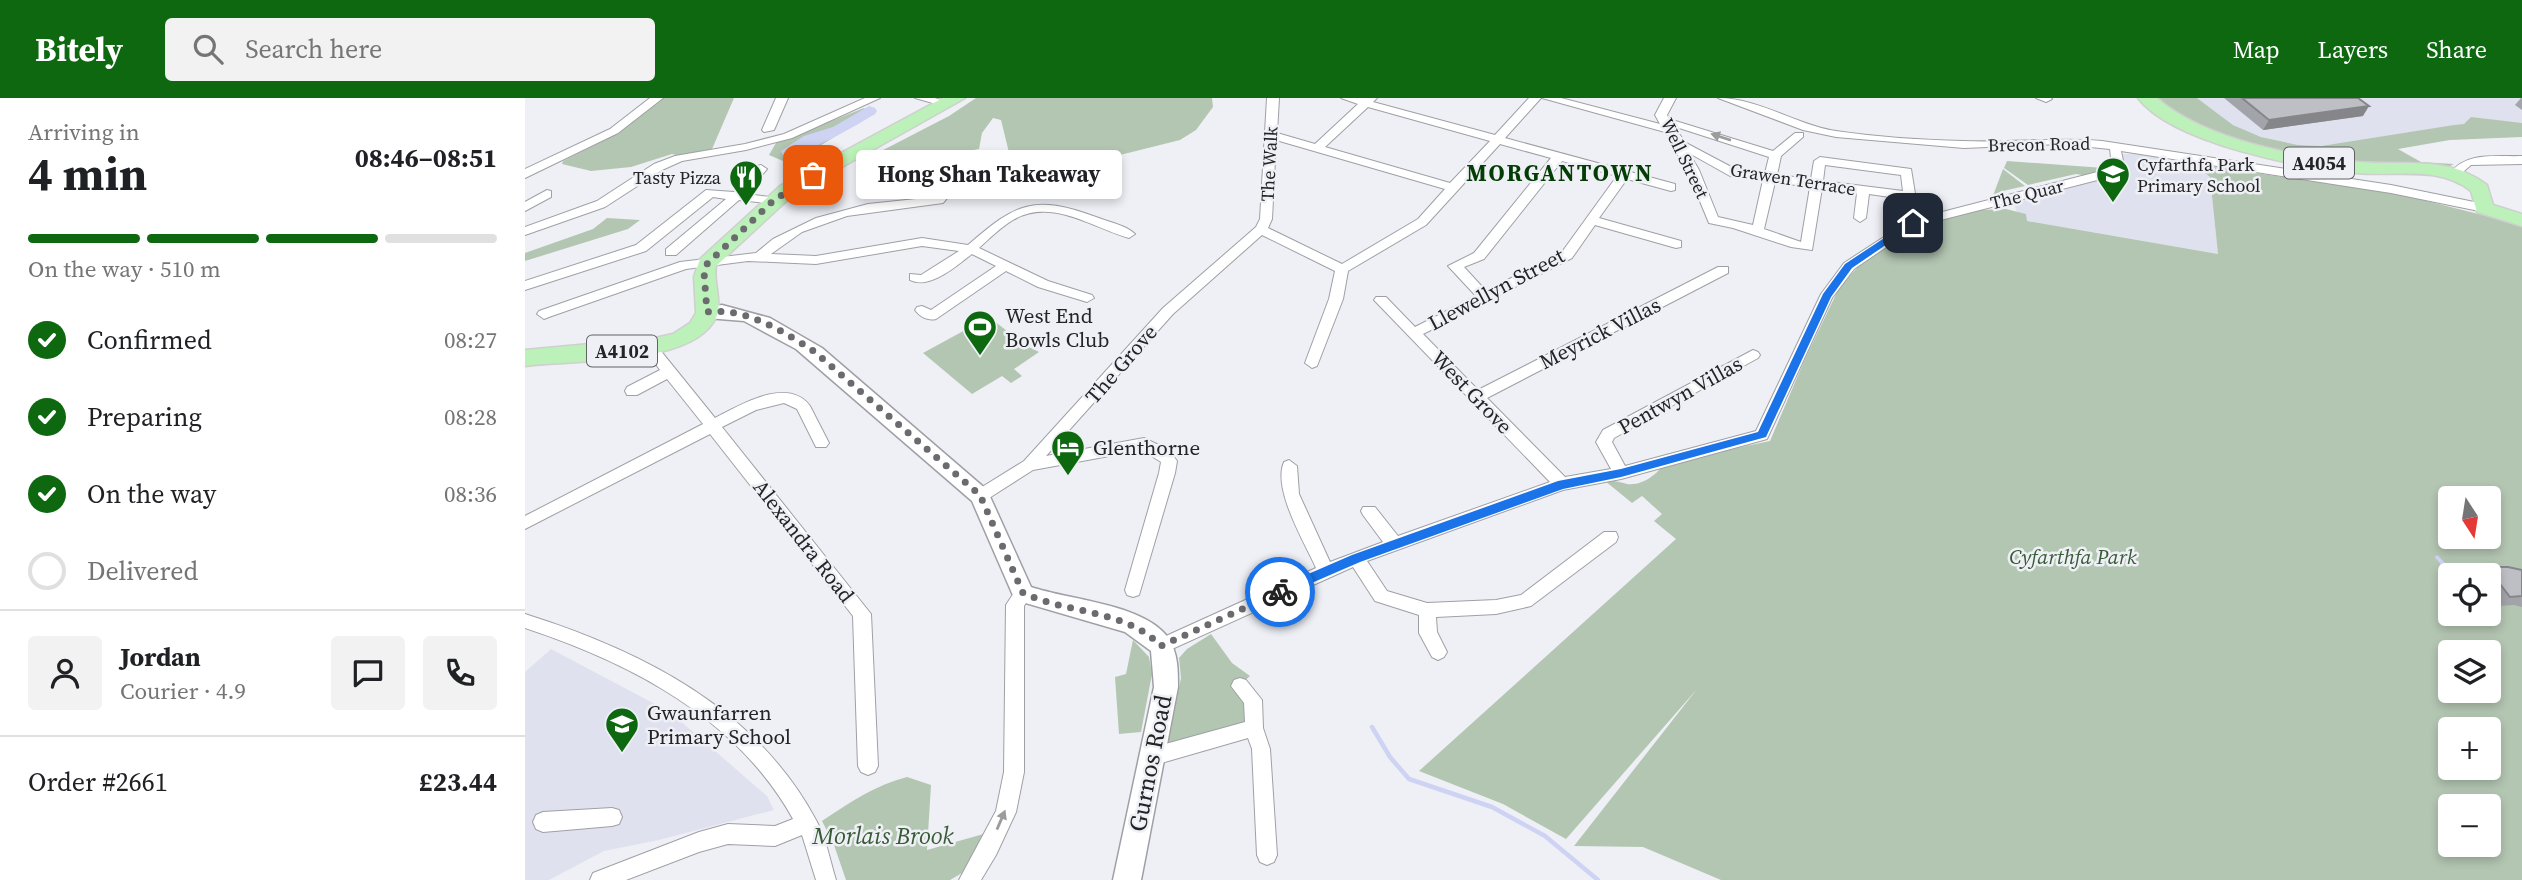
<!DOCTYPE html>
<html lang="en">
<head>
<meta charset="utf-8">
<style>
	body { margin:0; font-family:"Source Serif 4",serif; background:#f2f2f2; color:#202124; height:100vh; display:flex; flex-direction:column; font-size:26px; white-space:nowrap }
	* { box-sizing:border-box; margin:0 }
	p { font-size:23px; color:#757577 }
	.icon { flex:none; width:38px; height:38px; fill:none; stroke:currentColor; stroke-width:2; stroke-linecap:round; stroke-linejoin:round }
	.map { position:relative; flex:1; overflow:hidden }
	.side { display:flex; flex-direction:column; background:#fff; width:525px }
	.side>* { flex:none }
	.needle { width:46px; rotate:168deg }
	.fabs { position:absolute; left:1913px; top:388px; display:grid; gap:14px }
	.fabs a { display:grid; place-items:center; width:63px; height:63px; border-radius:7px; background:#fff; box-shadow:0 4px 10px #0003; font-size:35px }
	.pin { position:absolute; display:grid; place-items:center; width:60px; height:60px; color:#fff; margin:-30px; border-radius:14px; box-shadow:0 4px 10px #0006 }
	.courier { position:absolute; display:grid; place-items:center; width:70px; height:70px; margin:-35px; border:5px solid #1a73e8; border-radius:50%; background:#fff; color:#222; box-shadow:0 2px 9px #0007 }
	.bubble { position:absolute; height:49px; border-radius:7px; background:#fff; box-shadow:0 4px 10px #0003; font-size:23px; font-weight:700; line-height:49px; text-align:center }
	.overview em { font-style:normal; font-weight:700 }
	.overview div { display:flex; flex-direction:column-reverse }
	.overview { display:flex; align-items:center; justify-content:space-between; height:119px; padding:0 28px }
	h1 { font-size:46px; font-weight:700; line-height:52px }
	.bar { display:grid; grid-template-columns:repeat(4,1fr); gap:10px 7px; align-content:center; height:84px; padding:0 28px }
	.bar i { height:9px; border-radius:5px; background:#e0e0e0 }
	.bar .active { background:#0d6810 }
	.bar p { grid-column:span 4 }
	.line { display:flex; align-items:center; gap:18px; padding:0 28px; border-top:2px solid #e0e0e0 }
	.line div { flex:1 }
	.round { display:grid; place-items:center; flex:none; width:74px; height:74px; border-radius:7px; background:#f2f2f2 }
	ol { padding:0 28px; list-style:none }
	li { display:flex; align-items:center; gap:21px; height:77px }
	li p { margin-inline-start:auto }
	li .icon { padding:7px; border-radius:50%; background:#0d6810; color:#fff; stroke-width:4 }
	li:last-child { color:#757577 }
	li i { width:38px; height:38px; border:4px solid #e0e0e0; border-radius:50% }
	header { display:flex; align-items:center; gap:42px; box-sizing:border-box; height:98px; padding:0 35px; background:#0d6810; color:#fff }
	header strong { font-size:33px }
	nav { display:flex; gap:38px; margin-inline-start:auto; font-size:24px }
	.search { width:490px; height:63px; background:#f2f2f2; display:flex; align-items:center; gap:18px; box-sizing:border-box; padding:0 24px; border-radius:7px; color:#757577; font-size:26px }
	main { display:flex; flex:1; min-height:0 }
	.map>svg:first-child { display:block }
	.built { fill:#dfe2ee }
	.green { fill:#b3c6b2; fill-rule:evenodd }
	.lines { fill:none; stroke-linecap:round; stroke-linejoin:round }
	.stream-far1 { stroke:#ced3f4; stroke-width:3.5 }
	.stream { stroke:#ced3f4; stroke-width:4.5 }
	.river { fill:#ced3f4; fill-rule:evenodd }
	.street-casing { stroke:#9fa0a5; stroke-width:2 }
	.secondary-casing { stroke:#9fa0a5; stroke-width:3 }
	.primary-casing { stroke:#cfcfcf; stroke-width:3 }
	.street { fill:#fff; fill-rule:evenodd }
	.secondary { fill:#fff; fill-rule:evenodd }
	.primary { fill:#bcf1b9; fill-rule:evenodd }
	.wall { fill:#a3a4a9 }
	.shaded-wall { fill:#858689 }
	.building { fill:#bebfc4; stroke:#858689; stroke-width:2 }
	.oneway { fill:#9c9c9d }
	.route { fill:#1a73e8 }
	.done { stroke:#6b6b6f; stroke-width:7; stroke-dasharray:0 12.6 }
	.labels { text-anchor:middle; dominant-baseline:central; stroke-width:5; stroke-linejoin:round; paint-order:stroke }
	.far-street-label { font-size:18px; fill:#242426; stroke:#eff0f6 }
	.far-poi-label { font-size:18px; fill:#242426; stroke:#eff0f6; text-anchor:start }
	.shield { fill:#eff0f6; stroke:#616164; stroke-width:2 }
	.shield-label { font-size:19px; font-weight:bold; fill:#242426 }
	.street-label { font-size:21px; fill:#242426; stroke:#eff0f6 }
	.poi-label { font-size:21px; fill:#242426; stroke:#eff0f6; text-anchor:start }
	.park-label { font-size:21px; font-style:italic; fill:#375c35; stroke:#eff0f6 }
	.far-district-label { font-size:23px; font-weight:bold; letter-spacing:2px; fill:#033c04; stroke:#eff0f6 }
	.near-street-label { font-size:24px; fill:#242426; stroke:#eff0f6 }
	.near-park-label { font-size:24px; font-style:italic; fill:#375c35; stroke:#eff0f6 }
</style>
</head>
<body>
<header>
<strong>Bitely</strong>
<div class="search"><svg class="icon" aria-label="search" viewBox="0 0 24 24"><circle cx="10" cy="10" r="6"/><path d="M15 15l6 6"/></svg>Search here</div>
<nav><a>Map</a><a>Layers</a><a>Share</a></nav>
</header>
<main>
<section class="side">
<div class="overview"><div><h1>4 min</h1><p>Arriving in</p></div><em>08:46–08:51</em></div>
<div class="bar"><i class="active"></i><i class="active"></i><i class="active"></i><i></i><p>On the way · 510 m</p></div>
<ol>
<li><svg class="icon" aria-label="check" viewBox="0 0 24 24"><path d="M5 12l5 5 9-10"/></svg>Confirmed<p>08:27</p></li>
<li><svg class="icon" aria-label="check" viewBox="0 0 24 24"><path d="M5 12l5 5 9-10"/></svg>Preparing<p>08:28</p></li>
<li><svg class="icon" aria-label="check" viewBox="0 0 24 24"><path d="M5 12l5 5 9-10"/></svg>On the way<p>08:36</p></li>
<li><i></i>Delivered</li>
</ol>
<div class="line" style="height:126px"><a class="round"><svg class="icon" aria-label="person" viewBox="0 0 24 24"><circle cx="12" cy="8" r="4"/><path d="M4 21q1-7 8-7t8 7"/></svg></a><div><b>Jordan</b><p>Courier · 4.9</p></div><a class="round"><svg class="icon" aria-label="chat" viewBox="0 0 24 24"><path d="M4 5h16v11H9l-5 4z"/></svg></a><a class="round"><svg class="icon" aria-label="phone" viewBox="0 0 24 24"><path d="M5 4h4l2 5-3 2q2 4 5 5l2-3 5 2v4C11 20 4 13 5 4z"/></svg></a></div>
<div class="line" style="height:91px"><div>Order #2661</div><b>£23.44</b></div>
</section>
<div class="map">
<svg width="1997" height="782" viewBox="0 0 1997 782">
	<rect width="100%" height="100%" fill="#eff0f6"/>
	<g class="built">
		<polygon points="1672,0 1997,0 1997,25 1939,26 1796,48 1773,47 1736,39 1708,27"/>
		<polygon points="1598,56 1619,56 1665,67 1685,79 1693,156 1502,123 1492,115 1488,102 1597,74"/>
		<polygon points="26,551 145,614 242,698 249,712 134,742 79,753 24,782 0,782 0,574"/>
	</g>
	<g class="green">
		<polygon points="136,0 209,0 187,51 155,58 147,56 106,69 66,73 37,66 38,63 82,41"/>
		<polygon points="451,0 687,0 688,9 671,32 655,42 491,83 476,22 468,20 457,35 454,51 414,58 389,75 367,77 365,68 338,71 335,64 424,18"/>
		<polygon points="1628,0 1672,0 1708,27 1736,39 1773,47 1796,48 1929,27 1939,26 1946,19 1997,25 1997,39 1925,42 1873,51 1896,64 1929,66 1925,68 1843,65 1780,58 1710,41 1663,24"/>
		<polygon points="339,10 342,13 329,27 265,66 244,57 251,45"/>
		<polygon points="1482,63 1579,70 1580,74 1564,78 1551,76 1503,87 1479,70"/>
		<path d="M1668,66L1874,96L1997,127V782H1196L1118,749L1049,748L1172,591L1041,741L978,706L894,673L1151,441L1129,423L1137,416L1117,398L1107,405L1080,383C1089,382 1094,384 1102,386C1118,388 1132,376 1140,365L1245,343L1280,261L1314,190L1339,162L1377,136L1396,130L1406,122L1455,112L1481,111L1501,116L1502,123L1693,156L1685,79ZM1925,401H1964V439H1925ZM1925,478H1964V516H1925ZM1925,555H1964V593H1925ZM1925,632H1964V670H1925ZM1925,709H1964V747H1925Z"/>
		<polygon points="1478,71 1500,88 1478,93 1482,99 1466,103"/>
		<polygon points="82,120 115,122 103,131 0,163 0,155 68,131"/>
		<polygon points="464,219 500,247 514,254 489,271 497,278 486,285 477,278 447,296 398,255"/>
		<polygon points="686,536 707,565 725,578 712,590 722,602 723,623 717,629 643,646 656,580 654,560 662,551"/>
		<polygon points="608,542 624,559 627,576 616,634 594,636 590,579 601,576"/>
		<path d="M382,679L406,687L402,752L462,735L437,775L425,782H321L309,747L297,723C324,705 350,687 382,679Z"/>
	</g>
	<g class="lines">
		<polyline class="stream-far1" points="1912,459 1919,467"/>
		<g class="stream">
			<polyline points="1917,465 1929,478"/>
			<polyline points="1960,516 1964,522"/>
			<polyline points="847,629 865,659 884,681 967,709 1020,738 1073,782"/>
		</g>
		<path class="river" d="M344,8L350,10L352,13L350,16C334,26 274,61 258,57L256,53L279,38L308,29Z"/>
		<g class="street-casing">
			<g id="street">
				<polygon points="125,0 138,0 93,35 0,80 0,71 85,31"/>
				<polygon points="251,0 263,0 249,32 239,34 237,32"/>
				<polygon points="340,0 355,0 267,40 221,52 157,63 137,72 80,109 0,137 0,129 72,103 129,66 150,58 220,46 259,36"/>
				<polygon points="390,0 410,0 428,6 422,9"/>
				<path d="M742,0H754L752,35L790,46L833,6L816,0H852L848,4L970,37L1004,0H1016L980,40L1150,86V92L1146,93L1102,81L1074,120L1156,143V149L1151,150L1070,127L1047,160L898,236L953,292L1193,169H1203V175L962,300L1040,379L1086,371L1071,344L1078,332L1228,252L1233,254L1235,257L1233,260L1089,340L1087,344L1100,368L1231,333L1296,196L1319,165L1382,124L1379,101L1344,96L1341,120L1335,124L1329,120L1332,95L1297,90L1287,152L1266,149L1208,130L1184,125L1162,72L1151,54V48L1140,34L1017,0H1036L1135,26L1130,17L1139,0H1151L1142,17L1144,21L1248,53L1270,35H1278V39L1256,58L1252,77L1286,81L1289,63L1295,59L1386,71L1394,120L1584,71L1587,68L1585,51L1535,46L1439,50L1311,39L1278,32L1193,0C1234,0 1271,27 1311,33C1352,39 1397,42 1438,43C1485,45 1530,39 1577,43L1866,87L1959,106L1965,110L1959,114L1866,95L1596,53L1599,68L1592,77L1392,128L1329,171L1307,200L1242,341L1096,381L1038,392L842,463L862,493L902,505L971,502L996,497L1079,434H1091L1093,439L1091,444L1006,508L971,516L911,519L912,534L922,554L919,559L913,562L907,559L894,535V517L850,503L828,469L636,556L630,553L627,548L630,543L791,470C780,445 747,391 759,364L764,362L772,368L774,396L805,464L858,444L838,417L836,413L838,409H850L873,438L1025,384L849,202L851,199H861L890,229L951,198L923,168L949,155L1026,60L975,46L901,127L823,173L818,201L792,268L787,270L780,265L804,201L810,173L737,137L648,216L521,358L619,340L644,352L652,363L650,375L614,497L608,499L602,497L600,492L634,375L636,364L617,352L508,372L461,402H449L447,398L449,394L499,363L638,210L731,129L735,121ZM843,9L965,43L925,85L800,49ZM1148,28L1244,59L1240,75L1212,72L1161,45ZM751,42L920,91L893,121L817,166L743,130L747,121ZM1164,55L1205,78L1238,82L1228,127L1193,119L1174,72ZM1037,63L1092,78L1037,154L961,193L939,169L959,161ZM1300,67L1376,77L1378,93L1298,83ZM1250,84L1285,89L1276,144L1239,131Z"/>
				<polygon points="1511,0 1526,0 1527,1 1521,4"/>
				<path d="M1997,58V66L1946,67L1931,80L1925,76C1940,53 1972,59 1997,58Z"/>
				<polygon points="236,67 242,71 221,96 252,100 252,106 214,102 151,157 141,157 141,151 201,101 188,99 121,153 0,192 0,183 111,147 181,92 209,94 232,68"/>
				<path d="M421,90L427,94L418,105L322,118L277,134L246,156L291,158L397,140L443,147C491,105 509,96 571,119C583,124 601,127 610,136L604,140C568,130 526,99 488,122C476,129 465,140 454,150L523,183L567,197L569,200L562,204L513,189L481,173L411,221C403,223 395,219 390,212L392,209L397,208L406,212L471,168L447,156C431,168 405,192 385,182V176L396,177L434,153L397,148L291,166L223,163L161,171L24,219L19,221L12,216L14,213L155,164L231,155L248,141L291,120L343,106L410,99Z"/>
				<polygon points="22,92 26,93 26,99 0,113 0,104"/>
				<path d="M126,245L131,247L190,320C215,307 263,278 285,308L304,345L301,349H291L272,311L259,305L231,312L197,329L346,516L353,668L350,674L343,677L336,674L333,668L328,518L185,336L0,431V418L178,326L142,281L112,297H102L100,293L102,289L135,272L119,250Z"/>
				<polygon points="498,488 504,490 507,495 499,508 499,674 491,714 471,757 456,782 434,782 471,713 479,674 481,507 492,490"/>
				<path d="M0,516C117,553 231,610 291,722C301,739 305,763 311,782H291L277,737L250,748L203,746L174,754L101,782H65L68,775L174,734L203,726L250,728L268,721C212,620 106,565 0,530Z"/>
				<polygon points="715,580 721,582 737,602 738,630 745,651 752,757 749,764 742,767 735,764 732,757 727,651 723,640 626,668 619,665 616,659 619,653 626,650 720,624 719,605 706,588 709,582"/>
				<polygon points="87,710 94,712 97,719 94,726 87,728 18,734 11,731 8,724 11,717 18,714"/>
			</g>
		</g>
		<g class="secondary-casing">
			<path id="secondary" d="M197,207L245,220L297,250L462,392L506,489C544,502 621,506 644,541C653,556 653,572 653,589L616,782H588L629,589L626,553L600,534L490,502L447,403L271,251L219,223L182,220L173,214L176,210Z"/>
		</g>
		<g class="primary-casing">
			<g id="primary">
				<path d="M418,0H440L269,96L191,168C188,184 197,202 192,217C172,269 48,261 0,268V252L130,240L148,236L165,225L171,215L169,179L175,161L255,88Z"/>
				<path d="M1613,0H1632C1678,41 1773,60 1833,64C1879,68 1923,57 1962,87L1968,107L1997,116V128L1952,114L1946,93C1913,67 1872,79 1832,75C1778,71 1647,45 1613,0Z"/>
			</g>
		</g>
		<use href="#street" class="street"/>
		<use href="#secondary" class="secondary"/>
		<use href="#primary" class="primary"/>
	</g>
	<g class="wall">
		<polygon points="1699,0 1833,0 1838,18 1738,32"/>
		<polygon points="1996,0 1997,0 1997,12 1990,7"/>
		<polygon points="1962,469 1997,472 1997,509 1989,507 1974,508 1964,495 1964,478 1951,478"/>
	</g>
	<polygon class="shaded-wall" points="1844,8 1838,18 1738,32 1744,22"/>
	<g class="building">
		<polygon points="1717,0 1833,0 1844,8 1744,22"/>
		<polygon points="1962,469 1983,469 1997,472 1997,498 1985,499"/>
	</g>
	<defs><path id="oneway-solid" d="M-6-.8H1V-3.2L6.5 0L1 3.2V.8H-6Z" transform="scale(1.75)"/></defs>
	<g class="oneway">
		<use href="#oneway-solid" transform="translate(1196 39) rotate(-162)"/>
		<use href="#oneway-solid" transform="translate(476 722) rotate(-67)"/>
	</g>
	<polygon class="route" points="1385,123 1393,125 1327,170 1306,199 1241,339 1096,379 1038,391 835,464 759,497 751,497 751,490 827,457 1033,383 1096,371 1233,334 1298,196 1320,166"/>
	<g class="lines">
		<path class="done" d="M288,77L248,103L182,166L179,174L182,214C221,209 259,234 290,254L455,397L498,495C543,516 600,511 636,548L755,494"/>
	</g>
	<defs>
		<g id="school-pin" transform="scale(1.75)"><path d="M0 17L-7.5 6A9.5 9.5 0 1 1 7.5 6Z" fill="#0d6810" stroke="#eff0f6"/><path d="M0-5L7-2L0 1L-7-2ZM-4 1L0 2.5L4 1V4Q0 6-4 4Z" fill="#fff"/></g>
		<g id="restaurant-pin" transform="scale(1.75)"><path d="M0 17L-7.5 6A9.5 9.5 0 1 1 7.5 6Z" fill="#0d6810" stroke="#eff0f6"/><path d="M-5-6h1v4h1v-4h1v4h1v-4h1v5L-1.5 .5V6h-2V.5L-5-1ZM5-6V6H3V1.5H1.5Q1.5-4 5-6Z" fill="#fff"/></g>
		<g id="stadium-pin" transform="scale(1.75)"><path d="M0 17L-7.5 6A9.5 9.5 0 1 1 7.5 6Z" fill="#0d6810" stroke="#eff0f6"/><path d="M0-5a6.5 5 0 1 0 0 10a6.5 5 0 1 0 0-10ZM-3.5-1.8h7v3.6h-7Z" fill="#fff"/></g>
		<g id="hotel-pin" transform="scale(1.75)"><path d="M0 17L-7.5 6A9.5 9.5 0 1 1 7.5 6Z" fill="#0d6810" stroke="#eff0f6"/><path d="M-6-4.5h1.5V1H6V5H4.5V3h-9V5H-6ZM-4 0a1.8 1.8 0 1 1 3.6 0ZM.5 0V-2.5h3Q6-2.5 6 0Z" fill="#fff"/></g>
	</defs>
	<g fill-rule="evenodd">
		<use href="#school-pin" x="1588" y="76"/>
		<use href="#restaurant-pin" x="221" y="79"/>
		<use href="#stadium-pin" x="455" y="229"/>
		<use href="#hotel-pin" x="543" y="349"/>
		<use href="#school-pin" x="97" y="626"/>
	</g>
	<g class="labels">
		<g class="far-street-label">
			<text transform="translate(1514 46) rotate(-1)">Brecon Road</text>
			<text transform="translate(1160 60) rotate(64)">Well Street</text>
			<text transform="translate(744 66) rotate(-87)">The Walk</text>
			<text transform="translate(1268 81) rotate(9)">Grawen Terrace</text>
			<text transform="translate(1502 96) rotate(-14)">The Quar</text>
		</g>
		<g class="far-poi-label">
			<text x="1612" y="66">Cyfarthfa Park<tspan x="1612" dy="21">Primary School</tspan></text>
			<text x="196" y="79" text-anchor="end">Tasty Pizza</text>
		</g>
		<g class="shield">
			<rect x="1759" y="49.5" width="70" height="31" rx="5"/>
			<rect x="62" y="237.5" width="70" height="31" rx="5"/>
		</g>
		<g class="shield-label">
			<text x="1794" y="65">A4054</text>
			<text x="97" y="253">A4102</text>
		</g>
		<g class="street-label">
			<text transform="translate(971 191) rotate(-28)">Llewellyn Street</text>
			<text transform="translate(1075 235) rotate(-27)">Meyrick Villas</text>
			<text transform="translate(596 266) rotate(-49)">The Grove</text>
			<text transform="translate(947 294) rotate(46)">West Grove</text>
			<text transform="translate(1155 297) rotate(-29)">Pentwyn Villas</text>
			<text transform="translate(279 443) rotate(52)">Alexandra Road</text>
		</g>
		<g class="poi-label">
			<text x="480" y="217">West End<tspan x="480" dy="24">Bowls Club</tspan></text>
			<text x="568" y="349">Glenthorne</text>
			<text x="122" y="614">Gwaunfarren<tspan x="122" dy="24">Primary School</tspan></text>
		</g>
		<g class="park-label">
			<text x="1548" y="458">Cyfarthfa Park</text>
		</g>
		<g class="far-district-label">
			<text x="1035" y="75">MORGANTOWN</text>
		</g>
		<g class="near-street-label">
			<text transform="translate(625 665) rotate(-79)">Gurnos Road</text>
		</g>
		<g class="near-park-label">
			<text x="358" y="737">Morlais Brook</text>
		</g>
	</g>
</svg>
<div class="fabs">
<a><svg class="needle" viewBox="-14 -14 28 28"><path d="M0-13l5 13h-10z" fill="#e53935"/><path d="M0 13l5-13h-10z" fill="#757577"/></svg></a>
<a><svg class="icon" aria-label="locate" viewBox="0 0 24 24"><circle cx="12" cy="12" r="6"/><path d="M12 2v4M12 18v4M2 12h4M18 12h4"/></svg></a>
<a><svg class="icon" aria-label="layers" viewBox="0 0 24 24"><path d="M12 4l9 5-9 5-9-5zM3 14l9 5 9-5"/></svg></a>
<a>+</a>
<a>−</a>
</div>
<div class="pin" style="left:288px;top:77px;background:#ea580c"><svg class="icon" aria-label="bag" viewBox="0 0 24 24"><path d="M5 8h14l-1 12H6zM9 8a3 3 0 0 1 6 0"/></svg></div>
<div class="pin" style="left:1388px;top:125px;background:#1f2937"><svg class="icon" aria-label="home" viewBox="0 0 24 24"><path d="M3 11l9-7 9 7M6 9v11h12V9"/></svg></div>
<div class="courier" style="left:755px;top:494px"><svg class="icon" aria-label="bike" viewBox="0 0 24 24"><circle cx="6" cy="16" r="4"/><circle cx="18" cy="16" r="4"/><path d="M6 16l4-8h5l3 8M10 8l3 8H6M13 5h3"/></svg></div>
<div class="bubble" style="left:331px;top:52px;width:266px">Hong Shan Takeaway</div>
</div>
</main>
</body>
</html>
